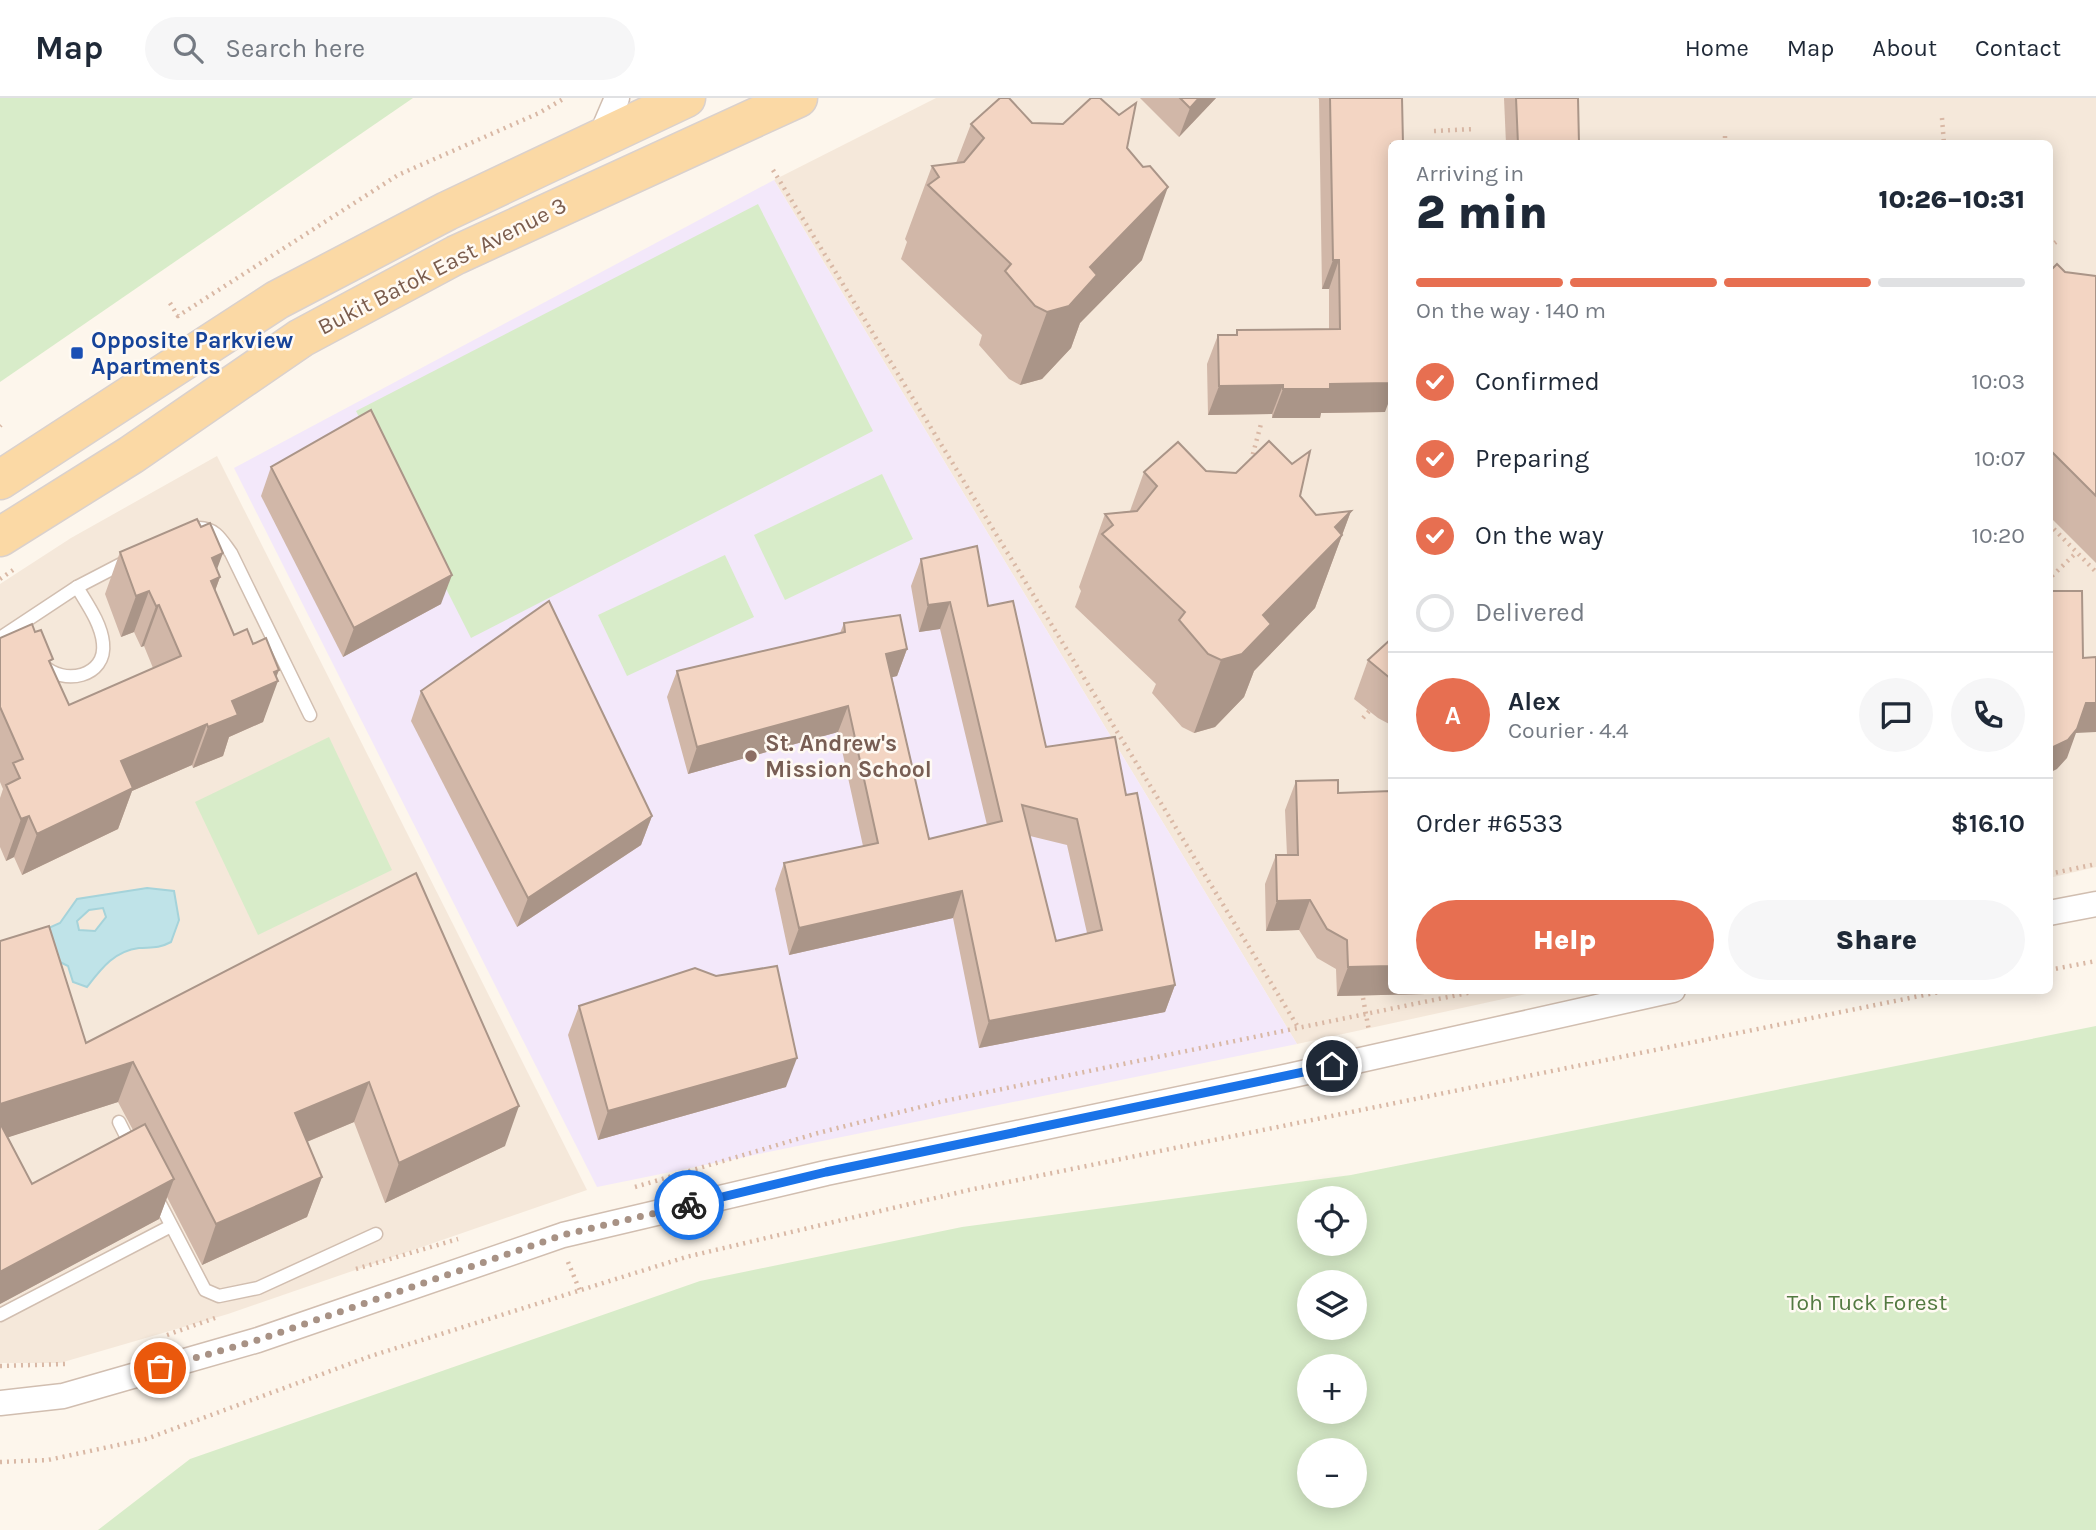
<!DOCTYPE html>
<html lang="en">
<head>
<meta charset="utf-8">
<style>
	body { margin:0; font-family:Karla,sans-serif; background:#f6f6f7; color:#1f2937; height:100vh; display:flex; flex-direction:column; font-size:26px; white-space:nowrap }
	* { box-sizing:border-box; margin:0 }
	p { font-size:23px; color:#747a83 }
	.icon { flex:none; width:38px; height:38px; fill:none; stroke:currentColor; stroke-width:2; stroke-linecap:round; stroke-linejoin:round }
	.map { position:relative; flex:1; overflow:hidden }
	.sheet { position:absolute; left:1388px; top:42px; width:665px; height:854px; display:flex; flex-direction:column; background:#fff; border-radius:10px; box-shadow:0 4px 18px #0003 }
	.sheet>* { flex:none }
	.buttons { position:absolute; left:1297px; top:1088px; display:grid; gap:14px }
	.buttons a { display:grid; place-items:center; width:70px; height:70px; border-radius:50%; background:#fff; box-shadow:0 4px 18px #0003; font-size:35px }
	.pin { position:absolute; display:grid; place-items:center; width:60px; height:60px; color:#fff; margin:-30px; border:4px solid #fff; border-radius:50%; box-shadow:0 2px 7px #0007 }
	.courier { position:absolute; display:grid; place-items:center; width:70px; height:70px; margin:-35px; border:5px solid #1a73e8; border-radius:50%; background:#fff; color:#222; box-shadow:0 2px 9px #0007 }
	.overview em { font-style:normal; font-weight:800 }
	.overview div { display:flex; flex-direction:column-reverse }
	.overview { display:flex; align-items:center; justify-content:space-between; height:119px; padding:0 28px }
	h1 { font-size:46px; font-weight:800; line-height:52px }
	.bar { display:grid; grid-template-columns:repeat(4,1fr); gap:10px 7px; align-content:center; height:84px; padding:0 28px }
	.bar i { height:9px; border-radius:5px; background:#e0e1e3 }
	.bar .current { background:#e76f51 }
	.bar p { grid-column:span 4 }
	.line { display:flex; align-items:center; gap:18px; padding:0 28px; border-top:2px solid #e0e1e3 }
	.line div { flex:1 }
	.round { display:grid; place-items:center; flex:none; width:74px; height:74px; border-radius:37px; background:#f6f6f7 }
	ol { padding:0 28px; list-style:none }
	li { display:flex; align-items:center; gap:21px; height:77px }
	li p { margin-inline-start:auto }
	li .icon { padding:7px; border-radius:50%; background:#e76f51; color:#fff; stroke-width:4 }
	li:last-child { color:#747a83 }
	li i { width:38px; height:38px; border:4px solid #e0e1e3; border-radius:50% }
	.button { display:flex; gap:14px; margin-top:auto; padding:14px 28px }
	.button a { flex:1; height:80px; border-radius:42px; background:#e76f51; color:#fff; font-size:28px; font-weight:800; line-height:80px; text-align:center }
	.button a+a { background:#f6f6f7; color:#1f2937 }
	header { display:flex; align-items:center; gap:42px; box-sizing:border-box; height:98px; padding:0 35px; background:#fff; border-bottom:2px solid #e0e1e3 }
	header strong { font-size:33px }
	nav { display:flex; gap:38px; margin-inline-start:auto; font-size:24px }
	.search { width:490px; height:63px; background:#f6f6f7; display:flex; align-items:center; gap:18px; box-sizing:border-box; padding:0 24px; border-radius:38px; color:#747a83; font-size:26px }
	.map>svg:first-child { display:block }
	.residential { fill:#f5e8da }
	.education { fill:#f3e8fa }
	.green { fill:#d8ecc9; fill-rule:evenodd }
	.water { fill:#bfe3e8; stroke:#a5d3da; stroke-width:2; fill-rule:evenodd }
	.lines { fill:none; stroke-linecap:round; stroke-linejoin:round }
	.lane-casing { stroke:#d1beb0; stroke-width:15 }
	.street-casing { stroke:#d1beb0; stroke-width:27 }
	.primary-casing { stroke:#dad1cd; stroke-width:41 }
	.path { stroke:#d9b8a5; stroke-width:4.5; stroke-dasharray:2 5; stroke-linecap:butt }
	.lane { stroke:#fff; stroke-width:12 }
	.street { stroke:#fff; stroke-width:24 }
	.primary { stroke:#fbd9a5; stroke-width:38 }
	.wall { fill:#d1b7a8; fill-rule:evenodd }
	.shaded-wall { fill:#aa9588 }
	.building { fill:#f3d5c3; stroke:#aa9588; stroke-width:2; fill-rule:evenodd }
	.done { stroke:#a89285; stroke-width:7; stroke-dasharray:0 12.6 }
	.route { stroke:#1a73e8; stroke-width:9 }
	.transit-dot { fill:#1a4fb4; stroke:#fffaf3; stroke-width:2.5 }
	.education-dot { fill:#8d6e63; stroke:#fffaf3; stroke-width:2.5 }
	.labels { text-anchor:middle; dominant-baseline:central; stroke-width:5; stroke-linejoin:round; paint-order:stroke }
	.street-label { font-size:23px; fill:#7a5c4d; stroke:#fffaf3 }
	.transit-label { font-size:23px; font-weight:bold; fill:#164399; stroke:#fffaf3; text-anchor:start }
	.education-label { font-size:23px; font-weight:bold; fill:#785e54; stroke:#fffaf3; text-anchor:start }
	.park-label { font-size:23px; fill:#537a41; stroke:#fffaf3 }
</style>
</head>
<body>
<header>
<strong>Map</strong>
<div class="search"><svg class="icon" aria-label="search" viewBox="0 0 24 24"><circle cx="10" cy="10" r="6"/><path d="M15 15l6 6"/></svg>Search here</div>
<nav><a>Home</a><a>Map</a><a>About</a><a>Contact</a></nav>
</header>
<div class="map">
<svg width="2096" height="1432" viewBox="0 0 2096 1432">
	<rect width="100%" height="100%" fill="#fdf6ec"/>
	<g class="residential">
		<polygon points="936,0 2096,0 2096,769 2049,780 2049,46 1391,46 1391,892 1540,893 1297,946 774,82"/>
		<polygon points="217,358 587,1092 228,1216 60,1265 0,1265 0,486 71,440"/>
	</g>
	<polygon class="education" points="774,82 1297,946 597,1089 234,370"/>
	<g class="green">
		<polygon points="0,0 413,0 0,284"/>
		<polygon points="758,106 873,333 471,540 356,313"/>
		<polygon points="882,376 913,441 785,502 754,437"/>
		<polygon points="725,457 754,519 627,578 598,517"/>
		<polygon points="329,639 392,772 258,837 195,704"/>
		<path d="M2096,928V1432H98L190,1361L700,1183L962,1129L1351,1077ZM1309,1101H1354V1146H1309ZM1309,1185H1354V1230H1309ZM1309,1269H1354V1314H1309ZM1309,1353H1354V1398H1309Z"/>
	</g>
	<path class="water" d="M147,790L174,793L179,822L171,844C158,851 151,849 139,850C114,853 101,871 87,889L73,884L68,868L50,859L44,832L60,825L77,801ZM103,810L106,819L95,833L79,832L77,823L89,812Z"/>
	<g class="lines">
		<g class="lane-casing">
			<g id="lane">
				<path d="M199,430C216,430 222,443 231,455L310,617"/>
				<polyline points="0,540 77,489 129,462"/>
				<path d="M43,567C63,588 107,579 103,545C101,525 87,506 77,489"/>
				<polyline points="119,1024 132,1050"/>
				<polyline points="156,1098 205,1192 219,1198 258,1190 376,1136"/>
				<polyline points="0,1217 171,1128"/>
			</g>
		</g>
		<g class="street-casing">
			<g id="street">
				<polyline points="599,42 617,0"/>
				<polyline points="2049,815 2096,806"/>
				<polyline points="0,1305 63,1298 258,1242 563,1137 826,1075 1289,978 1673,892"/>
			</g>
		</g>
		<g class="primary-casing">
			<g id="primary">
				<polyline points="0,382 277,202 447,113 686,0"/>
				<polyline points="0,439 131,357 301,240 456,157 798,0"/>
			</g>
		</g>
		<g class="path">
			<polyline points="1942,20 1944,46"/>
			<polyline points="1434,33 1474,31"/>
			<polyline points="1725,38 1725,46"/>
			<polyline points="773,72 1298,929"/>
			<polyline points="2049,149 2056,144"/>
			<polyline points="170,205 178,218 398,77 539,15 565,0"/>
			<polyline points="0,328 1,327"/>
			<polyline points="1251,363 1261,326"/>
			<polyline points="2049,426 2096,474"/>
			<polyline points="2052,478 2077,454"/>
			<polyline points="0,481 13,472"/>
			<polyline points="1363,620 1371,611"/>
			<polyline points="2049,776 2096,766"/>
			<polyline points="2049,872 2096,863"/>
			<polyline points="1363,900 1369,933"/>
			<polyline points="635,1089 818,1035 944,1003 1482,892"/>
			<polyline points="568,1164 580,1193"/>
			<polyline points="356,1171 458,1141"/>
			<polyline points="167,1237 215,1220"/>
			<polyline points="0,1268 66,1266"/>
			<polyline points="0,1364 48,1362 146,1341 371,1258 686,1159 969,1092 1949,892"/>
		</g>
		<use href="#lane" class="lane"/>
		<use href="#street" class="street"/>
		<use href="#primary" class="primary"/>
	</g>
	<g class="wall">
		<polygon points="1140,0 1216,0 1179,39"/>
		<polygon points="1318,0 1402,0 1385,314 1321,315 1320,320 1272,320 1272,316 1208,317 1207,266 1218,237 1236,237 1237,232 1329,231 1329,191 1322,191 1319,1"/>
		<polygon points="1504,0 1578,0 1579,46 1506,46"/>
		<polygon points="1032,25 1127,50 1142,162 1080,225 1071,250 1042,281 1020,287 1009,281 979,247 982,237 901,161 907,144 905,141 932,68 956,65 971,26"/>
		<polygon points="2049,174 2065,174 2096,178 2096,465 2049,418"/>
		<polygon points="271,369 441,506 343,559 261,398"/>
		<polygon points="1206,373 1300,398 1316,417 1351,413 1315,510 1254,573 1244,599 1215,629 1194,635 1182,629 1152,595 1156,586 1075,509 1081,493 1079,489 1105,416 1130,413 1144,374"/>
		<polygon points="120,454 217,471 220,479 215,493 234,537 253,546 276,579 263,624 229,639 223,658 193,670 192,667 132,693 118,731 22,777 14,759 6,763 0,749 0,700 3,691 0,684 0,540 51,567 69,607 153,570 144,548 141,549 134,534 121,539 105,496"/>
		<path d="M921,461L988,508L1046,649L1126,697L1175,887L1165,914L979,950L953,820L789,857L775,791L784,765L863,748L838,634L688,676L667,599L677,573L840,535L844,525L907,551L897,578L892,579L929,741L987,727L940,531L919,534L911,488ZM1030,738L1067,747L1087,835L1056,843Z"/>
		<polygon points="1391,541 1391,627 1378,620 1354,601 1368,562"/>
		<polygon points="421,593 652,718 641,747 517,829 411,623"/>
		<polygon points="1296,683 1338,695 1391,892 1426,892 1425,896 1337,898 1336,871 1317,860 1299,832 1266,833 1265,786 1276,757 1287,757 1285,712"/>
		<path d="M416,775L505,1048L385,1105L354,1024L307,1044L322,1079L307,1119L202,1167L167,1099L159,1121L0,1206V843L86,945ZM118,1004L133,1032L32,1086L8,1039Z"/>
		<polygon points="716,878 786,989 598,1042 568,937 579,908"/>
	</g>
	<g class="shaded-wall">
		<polygon points="1199,0 1216,0 1179,39 1190,10"/>
		<polygon points="1168,89 1142,162 1080,225 1071,250 1042,281 1020,287 1047,214"/>
		<polygon points="1333,162 1339,162 1329,191 1322,191"/>
		<polygon points="1391,277 1391,298 1385,314 1321,315 1320,320 1272,320 1283,291 1330,286"/>
		<polygon points="1283,287 1272,316 1208,317 1219,288"/>
		<polygon points="1351,413 1315,510 1254,573 1244,599 1215,629 1194,635 1221,562 1263,517 1335,429"/>
		<polygon points="223,455 213,482 220,479 205,520 212,460"/>
		<polygon points="452,477 441,506 343,559 354,530"/>
		<polygon points="149,493 134,534 121,539 136,498"/>
		<polygon points="950,504 940,531 919,534 928,507"/>
		<polygon points="159,507 144,548 141,549 156,508"/>
		<polygon points="907,551 897,578 877,583 886,556"/>
		<polygon points="279,572 274,585 278,583 263,624 229,639 223,658 193,670 208,629 232,603 274,574"/>
		<polygon points="2086,605 2096,605 2096,634 2076,635 2067,660 2057,671 2049,675 2049,651"/>
		<polygon points="848,608 838,634 688,676 697,649"/>
		<polygon points="207,626 192,667 132,693 118,731 22,777 37,736 121,663"/>
		<polygon points="29,718 14,759 6,763 21,721"/>
		<polygon points="652,718 641,747 517,829 528,800"/>
		<polygon points="962,793 953,820 789,857 799,830"/>
		<polygon points="1310,802 1299,832 1266,833 1277,803"/>
		<polygon points="1391,868 1391,892 1426,892 1425,896 1337,898 1348,869"/>
		<polygon points="1175,887 1165,914 979,950 989,923"/>
		<polygon points="797,960 786,989 598,1042 608,1013"/>
		<polygon points="133,964 118,1004 0,1042 0,1006"/>
		<polygon points="369,984 354,1024 280,1055 295,1015"/>
		<polygon points="519,1008 505,1048 385,1105 399,1065"/>
		<polygon points="322,1079 307,1119 202,1167 216,1126"/>
		<polygon points="174,1081 159,1121 0,1206 0,1174"/>
	</g>
	<g class="building">
		<polygon points="1000,0 1009,0 1032,25 1063,26 1091,0 1100,0 1119,17 1136,5 1127,50 1143,69 1150,68 1168,89 1090,169 1097,177 1069,208 1047,214 1035,208 1005,173 1011,166 928,87 939,79 932,68 964,64 984,40 971,26"/>
		<polygon points="1180,0 1199,0 1190,10"/>
		<polygon points="1330,0 1402,0 1403,46 1391,46 1391,285 1330,286 1330,291 1283,291 1283,287 1219,288 1218,237 1237,237 1237,232 1340,231 1339,162 1333,162"/>
		<polygon points="1516,0 1578,0 1579,46 1518,46"/>
		<polygon points="2057,166 2065,174 2096,178 2096,398 2049,351 2049,174"/>
		<polygon points="371,312 452,477 354,530 271,369"/>
		<polygon points="1269,343 1292,366 1310,353 1300,398 1316,417 1351,413 1335,429 1342,437 1263,517 1271,526 1242,556 1221,562 1208,556 1179,522 1185,514 1102,436 1113,427 1105,416 1137,413 1157,388 1144,374 1178,344 1206,373 1236,375"/>
		<polygon points="197,421 201,429 210,425 223,455 212,460 220,479 211,483 234,537 247,531 253,546 266,540 279,572 274,574 278,583 232,603 238,617 208,629 207,626 121,663 133,690 37,736 29,718 21,721 6,687 20,680 13,665 23,661 0,609 0,540 32,526 35,534 41,532 53,561 49,563 69,607 181,558 159,507 156,508 149,493 136,498 120,454"/>
		<path d="M977,448L988,508L1013,503L1046,649L1115,639L1126,697L1137,695L1175,887L989,923L962,793L799,830L784,765L878,745L848,608L697,649L677,573L845,534L844,525L900,517L907,551L886,556L929,741L1002,723L950,504L928,507L921,461ZM1022,707L1077,721L1102,832L1056,843Z"/>
		<polygon points="2049,493 2082,493 2083,560 2096,559 2096,605 2086,605 2077,631 2068,642 2049,651"/>
		<polygon points="549,503 652,718 528,800 421,593"/>
		<polygon points="1391,541 1391,581 1368,562"/>
		<polygon points="1338,682 1338,695 1391,693 1391,868 1348,869 1347,842 1327,831 1310,802 1277,803 1276,757 1298,757 1296,683"/>
		<polygon points="416,775 519,1008 399,1065 369,984 295,1015 322,1079 216,1126 133,964 0,1006 0,843 49,828 86,945"/>
		<polygon points="777,868 797,960 608,1013 579,908 695,870 716,878"/>
		<polygon points="0,1025 32,1086 145,1026 174,1081 0,1174"/>
	</g>
	<g class="lines">
		<polyline class="done" points="160,1270 258,1242 563,1137 689,1107"/>
		<polyline class="route" points="689,1107 826,1074 1332,968"/>
	</g>
	<rect class="transit-dot" x="70" y="248" width="14" height="14" rx="3.5"/>
	<circle class="education-dot" cx="751" cy="658" r="7"/>
	<g class="labels">
		<g class="street-label">
			<text transform="translate(442 168) rotate(-27)">Bukit Batok East Avenue 3</text>
		</g>
		<g class="transit-label">
			<text x="91" y="242">Opposite Parkview<tspan x="91" dy="26">Apartments</tspan></text>
		</g>
		<g class="education-label">
			<text x="765" y="645">St. Andrew's<tspan x="765" dy="26">Mission School</tspan></text>
		</g>
		<g class="park-label">
			<text x="1867" y="1204">Toh Tuck Forest</text>
		</g>
	</g>
</svg>
<div class="buttons">
<a><svg class="icon" aria-label="locate" viewBox="0 0 24 24"><circle cx="12" cy="12" r="6"/><path d="M12 2v4M12 18v4M2 12h4M18 12h4"/></svg></a>
<a><svg class="icon" aria-label="layers" viewBox="0 0 24 24"><path d="M12 4l9 5-9 5-9-5zM3 14l9 5 9-5"/></svg></a>
<a>+</a>
<a>−</a>
</div>
<div class="pin" style="left:160px;top:1270px;background:#ea580c"><svg class="icon" aria-label="bag" viewBox="0 0 24 24"><path d="M5 8h14l-1 12H6zM9 8a3 3 0 0 1 6 0"/></svg></div>
<div class="pin" style="left:1332px;top:968px;background:#1f2937"><svg class="icon" aria-label="home" viewBox="0 0 24 24"><path d="M3 11l9-7 9 7M6 9v11h12V9"/></svg></div>
<div class="courier" style="left:689px;top:1107px"><svg class="icon" aria-label="bike" viewBox="0 0 24 24"><circle cx="6" cy="16" r="4"/><circle cx="18" cy="16" r="4"/><path d="M6 16l4-8h5l3 8M10 8l3 8H6M13 5h3"/></svg></div>
<section class="sheet">
<div class="overview"><div><h1>2 min</h1><p>Arriving in</p></div><em>10:26–10:31</em></div>
<div class="bar"><i class="current"></i><i class="current"></i><i class="current"></i><i></i><p>On the way · 140 m</p></div>
<ol>
<li><svg class="icon" aria-label="check" viewBox="0 0 24 24"><path d="M5 12l5 5 9-10"/></svg>Confirmed<p>10:03</p></li>
<li><svg class="icon" aria-label="check" viewBox="0 0 24 24"><path d="M5 12l5 5 9-10"/></svg>Preparing<p>10:07</p></li>
<li><svg class="icon" aria-label="check" viewBox="0 0 24 24"><path d="M5 12l5 5 9-10"/></svg>On the way<p>10:20</p></li>
<li><i></i>Delivered</li>
</ol>
<div class="line" style="height:126px"><b class="round" style="background:#e76f51;color:#fff">A</b><div><b>Alex</b><p>Courier · 4.4</p></div><a class="round"><svg class="icon" aria-label="chat" viewBox="0 0 24 24"><path d="M4 5h16v11H9l-5 4z"/></svg></a><a class="round"><svg class="icon" aria-label="phone" viewBox="0 0 24 24"><path d="M5 4h4l2 5-3 2q2 4 5 5l2-3 5 2v4C11 20 4 13 5 4z"/></svg></a></div>
<div class="line" style="height:91px"><div>Order #6533</div><b>$16.10</b></div>
<div class="button"><a>Help</a><a>Share</a></div>
</section>
</div>
</body>
</html>
